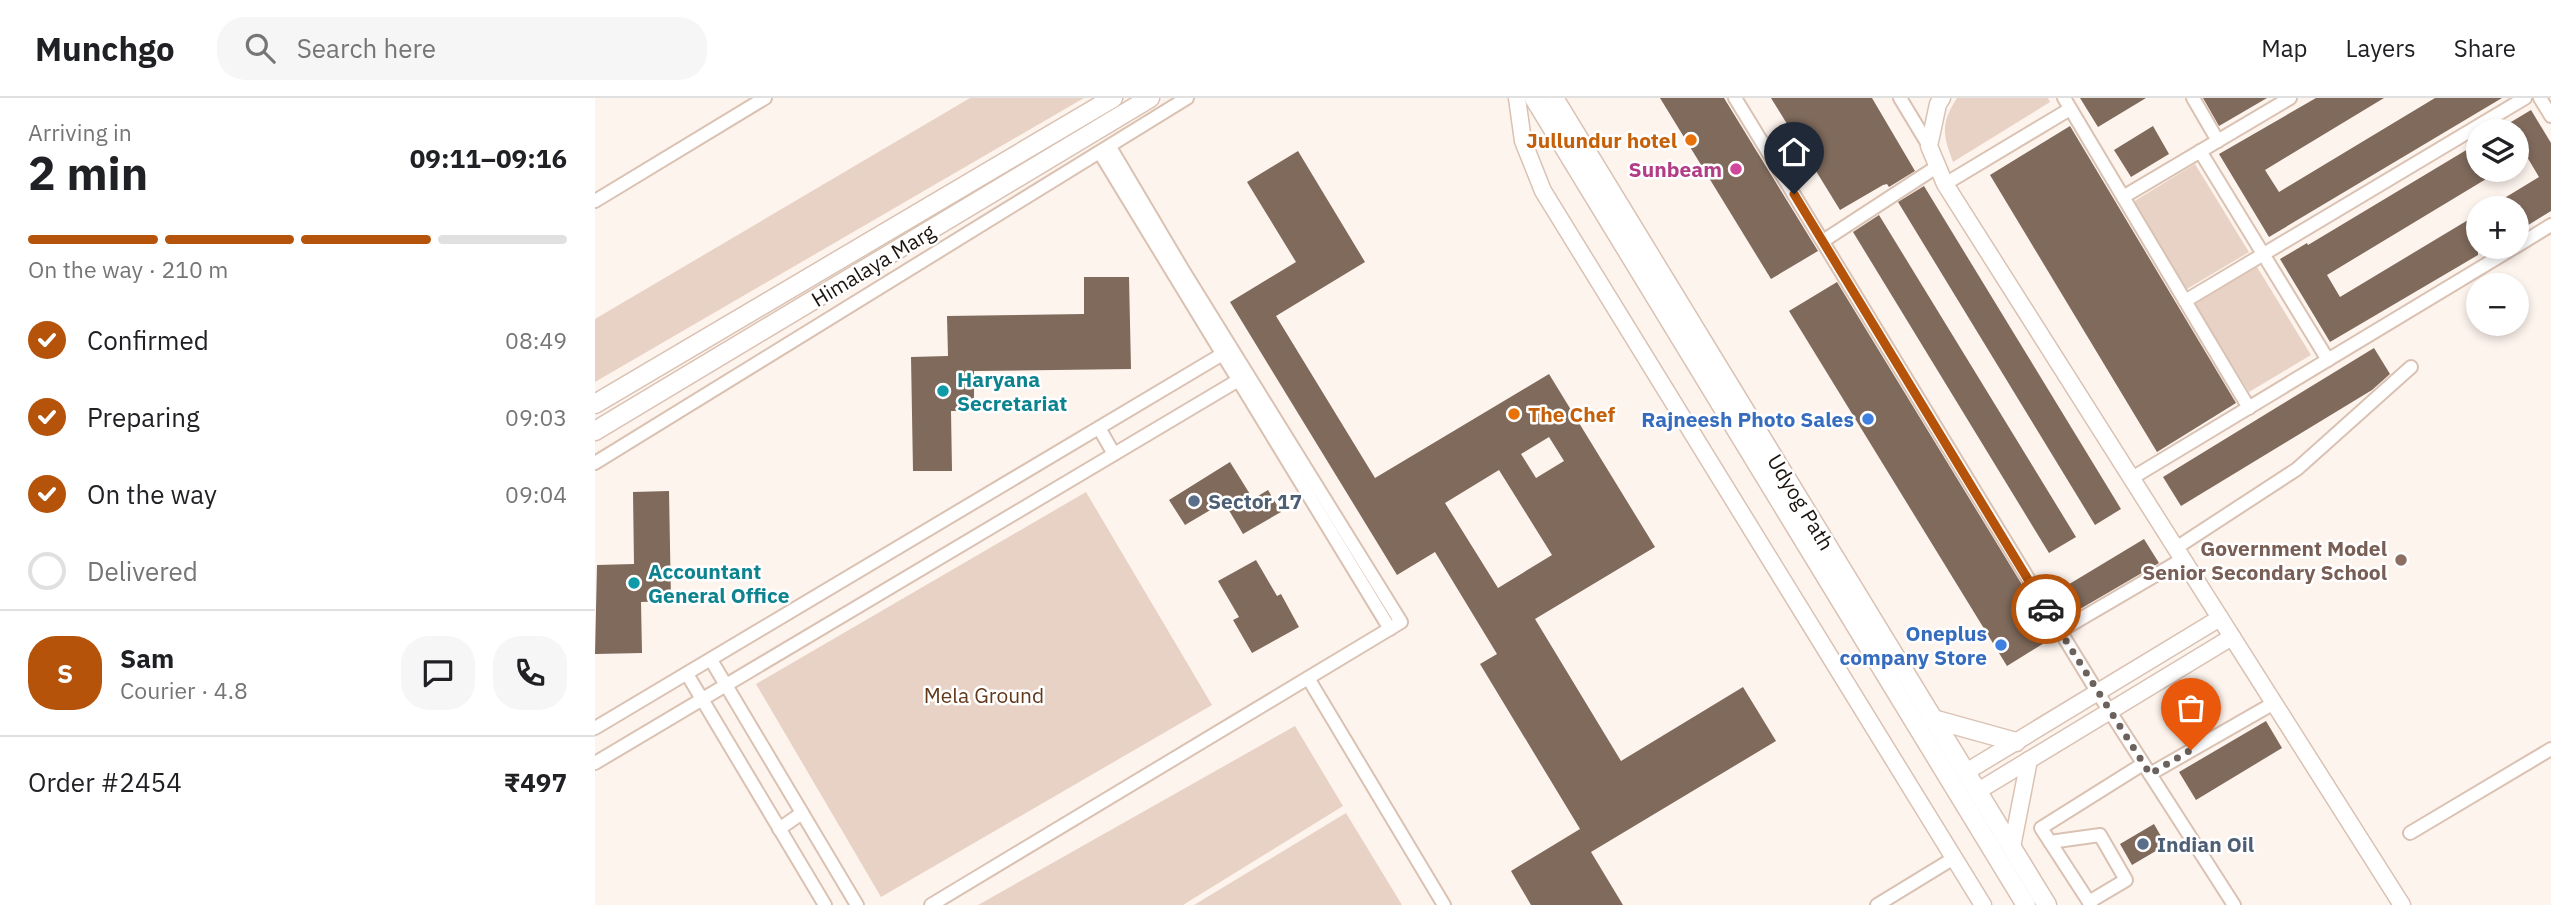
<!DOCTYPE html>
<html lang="en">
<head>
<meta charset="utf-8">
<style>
	body { margin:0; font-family:"IBM Plex Sans",sans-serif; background:#f6f6f6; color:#202124; height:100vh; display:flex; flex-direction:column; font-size:26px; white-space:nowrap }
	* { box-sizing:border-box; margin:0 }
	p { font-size:23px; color:#757577 }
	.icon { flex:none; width:38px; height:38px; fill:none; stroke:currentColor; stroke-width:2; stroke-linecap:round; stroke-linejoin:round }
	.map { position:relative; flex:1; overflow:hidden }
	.side { display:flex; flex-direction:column; background:#fff; width:595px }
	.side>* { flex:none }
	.buttons { position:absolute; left:1871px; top:21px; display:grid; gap:14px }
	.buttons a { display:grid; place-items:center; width:63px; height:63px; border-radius:50%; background:#fff; box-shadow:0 4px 10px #0003; font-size:35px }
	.pin { position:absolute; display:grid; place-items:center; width:60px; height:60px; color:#fff; margin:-72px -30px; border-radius:50% 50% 50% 0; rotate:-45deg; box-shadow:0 0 7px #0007 }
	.pin .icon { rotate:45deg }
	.courier { position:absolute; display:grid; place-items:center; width:70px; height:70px; margin:-35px; border:5px solid #b45309; border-radius:50%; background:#fff; color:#222; box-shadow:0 2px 9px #0007 }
	.overview em { font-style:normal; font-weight:700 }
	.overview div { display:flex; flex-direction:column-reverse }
	.overview { display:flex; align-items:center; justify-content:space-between; height:119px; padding:0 28px }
	h1 { font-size:46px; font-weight:700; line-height:52px }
	.bar { display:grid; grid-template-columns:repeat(4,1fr); gap:10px 7px; align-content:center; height:84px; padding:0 28px }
	.bar i { height:9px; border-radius:5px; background:#e0e0e0 }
	.bar .active { background:#b45309 }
	.bar p { grid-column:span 4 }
	.line { display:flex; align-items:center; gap:18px; padding:0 28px; border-top:2px solid #e0e0e0 }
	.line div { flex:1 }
	.round { display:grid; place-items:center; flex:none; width:74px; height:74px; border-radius:28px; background:#f6f6f6 }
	ol { padding:0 28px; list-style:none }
	li { display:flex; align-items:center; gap:21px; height:77px }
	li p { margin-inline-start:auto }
	li .icon { padding:7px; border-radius:50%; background:#b45309; color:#fff; stroke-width:4 }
	li:last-child { color:#757577 }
	li i { width:38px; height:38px; border:4px solid #e0e0e0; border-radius:50% }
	header { display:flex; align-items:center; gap:42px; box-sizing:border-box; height:98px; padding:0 35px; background:#fff; border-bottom:2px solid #e0e0e0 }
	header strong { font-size:33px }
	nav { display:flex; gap:38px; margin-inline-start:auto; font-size:24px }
	.search { width:490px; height:63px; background:#f6f6f6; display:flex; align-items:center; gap:18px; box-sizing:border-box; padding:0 24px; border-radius:28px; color:#757577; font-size:26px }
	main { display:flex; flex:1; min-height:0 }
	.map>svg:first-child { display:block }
	.green { fill:#e8d2c5 }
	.building { fill:#7f6a5c; fill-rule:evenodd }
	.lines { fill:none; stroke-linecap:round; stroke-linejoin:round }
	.minor-casing { stroke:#dac2b3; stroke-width:16 }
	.tertiary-casing { stroke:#dac2b3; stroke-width:19 }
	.secondary-casing { stroke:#dac2b3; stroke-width:21 }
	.minor { stroke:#fff; stroke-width:12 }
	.tertiary { stroke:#fff; stroke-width:16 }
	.secondary { stroke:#fff; stroke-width:18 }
	.done { stroke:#6b625d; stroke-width:7; stroke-dasharray:0 12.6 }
	.route { stroke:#b45309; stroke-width:9 }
	.food-dot { fill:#e8710a; stroke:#fff; stroke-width:2.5 }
	.hotel-dot { fill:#d1479c; stroke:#fff; stroke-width:2.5 }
	.culture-dot { fill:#0f9aa8; stroke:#fff; stroke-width:2.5 }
	.shop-dot { fill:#3f7fe0; stroke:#fff; stroke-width:2.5 }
	.service-dot { fill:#5c6f8a; stroke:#fff; stroke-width:2.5 }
	.education-dot { fill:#8d6e63; stroke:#fff; stroke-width:2.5 }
	.labels { text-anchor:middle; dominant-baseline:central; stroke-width:5; stroke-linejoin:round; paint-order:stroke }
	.food-label { font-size:21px; font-weight:bold; fill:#c56008; stroke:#fff; text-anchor:end }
	.hotel-label { font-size:21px; font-weight:bold; fill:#b23c85; stroke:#fff; text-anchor:end }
	.street-label { font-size:21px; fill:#1c140f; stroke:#fff }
	.culture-label { font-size:21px; font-weight:bold; fill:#0d838f; stroke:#fff; text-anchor:start }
	.shop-label { font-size:21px; font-weight:bold; fill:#366cbe; stroke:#fff; text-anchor:end }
	.service-label { font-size:21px; font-weight:bold; fill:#4e5e75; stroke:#fff; text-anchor:start }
	.education-label { font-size:21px; font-weight:bold; fill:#785e54; stroke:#fff; text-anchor:end }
	.park-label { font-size:21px; fill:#62381b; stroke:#fff }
</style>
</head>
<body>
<header>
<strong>Munchgo</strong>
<div class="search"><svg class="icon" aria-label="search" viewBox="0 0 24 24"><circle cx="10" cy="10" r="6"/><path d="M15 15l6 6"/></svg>Search here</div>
<nav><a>Map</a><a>Layers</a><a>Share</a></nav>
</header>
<main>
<section class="side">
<div class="overview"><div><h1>2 min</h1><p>Arriving in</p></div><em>09:11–09:16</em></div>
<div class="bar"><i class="active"></i><i class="active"></i><i class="active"></i><i></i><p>On the way · 210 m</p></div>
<ol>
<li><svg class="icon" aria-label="check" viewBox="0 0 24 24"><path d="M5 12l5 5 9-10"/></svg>Confirmed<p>08:49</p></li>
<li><svg class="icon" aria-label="check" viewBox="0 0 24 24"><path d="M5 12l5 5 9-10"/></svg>Preparing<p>09:03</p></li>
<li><svg class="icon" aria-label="check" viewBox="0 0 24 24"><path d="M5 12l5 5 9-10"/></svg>On the way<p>09:04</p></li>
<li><i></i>Delivered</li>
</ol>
<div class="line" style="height:126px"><b class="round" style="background:#b45309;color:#fff">S</b><div><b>Sam</b><p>Courier · 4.8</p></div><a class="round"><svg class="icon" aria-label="chat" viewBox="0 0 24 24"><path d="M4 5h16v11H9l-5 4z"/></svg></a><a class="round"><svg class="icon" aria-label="phone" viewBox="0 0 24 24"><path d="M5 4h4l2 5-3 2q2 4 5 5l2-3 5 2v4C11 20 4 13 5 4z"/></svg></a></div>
<div class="line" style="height:91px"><div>Order #2454</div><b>₹497</b></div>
</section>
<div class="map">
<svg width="1956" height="807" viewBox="0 0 1956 807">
	<rect width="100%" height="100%" fill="#fef4ee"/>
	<g class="green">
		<polygon points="375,0 489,0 0,284 0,221"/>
		<path d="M1362,0H1453L1455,4L1358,64C1348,37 1345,26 1362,0Z"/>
		<polygon points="1600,66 1654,154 1592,191 1538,104"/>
		<polygon points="1662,169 1716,257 1654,294 1600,206"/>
		<polygon points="491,394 617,607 286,799 161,586"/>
		<polygon points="700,628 748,708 588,807 383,807"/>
		<polygon points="751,715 807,807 599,807"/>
	</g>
	<g class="building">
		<polygon points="1065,0 1129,0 1223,153 1176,181"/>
		<polygon points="1176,0 1277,0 1320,73 1294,89 1292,86 1288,87 1245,112"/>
		<polygon points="1485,0 1551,0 1503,29"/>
		<polygon points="1608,0 1672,0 1624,28"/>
		<polygon points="1721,0 1789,0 1670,72 1684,94 1840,0 1907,0 1674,139 1624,56"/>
		<polygon points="1936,12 1956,45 1956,113 1922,134 1922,110 1893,110 1944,79 1922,42 1922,33 1901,33"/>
		<polygon points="1475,28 1641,305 1562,354 1395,77"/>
		<polygon points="1558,28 1574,56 1536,79 1519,52"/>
		<polygon points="1883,45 1883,72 1906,72 1732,177 1745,199 1883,116 1883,157 1735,244 1685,161 1712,145 1713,147"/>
		<path d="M703,53L770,164L681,218L780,380L954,276L1060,449L940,521L1026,663L1148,589L1181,643L996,754L1028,807H936L916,773L985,731L885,566L902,556L840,454L802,477L635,204L701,164L652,84ZM954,339L969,363L941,380L926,356ZM904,372L957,457L903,490L850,405Z"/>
		<polygon points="1329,88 1526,411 1500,427 1303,104"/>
		<polygon points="1284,117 1481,439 1454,455 1258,134"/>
		<polygon points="489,179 534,179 536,271 379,273 379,313 356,313 357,373 318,373 316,259 353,258 352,218 489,216"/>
		<polygon points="1242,184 1459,539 1412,568 1194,213"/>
		<polygon points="1779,250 1795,276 1777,292 1586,408 1568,379"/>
		<polygon points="635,364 658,401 673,392 686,414 648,436 629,404 590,427 574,402"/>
		<polygon points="74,393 76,503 46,504 47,555 0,556 2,467 39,466 38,394"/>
		<polygon points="1549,441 1564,465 1485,511 1471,488"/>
		<polygon points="661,462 682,498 686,496 704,529 657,555 638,522 644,519 623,483"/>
		<polygon points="1671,623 1687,650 1601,702 1584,674"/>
		<polygon points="1559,726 1571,747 1537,767 1525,746"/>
	</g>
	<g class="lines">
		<g class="minor-casing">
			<g id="minor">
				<polyline points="1140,0 1503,595 1639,807"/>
				<polyline points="1305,0 1334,48"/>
				<polyline points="1469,0 1654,310"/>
				<polyline points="1598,0 1623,43"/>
				<polyline points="1945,0 1956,18"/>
				<polyline points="1605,53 1733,262"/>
				<polyline points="505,55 795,531"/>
				<polyline points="1350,86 1475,11"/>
				<polyline points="1528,99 1695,0"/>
				<polyline points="0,103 170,0"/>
				<polyline points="1228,143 1343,68"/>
				<polyline points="1922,148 1956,127"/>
				<polyline points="1590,203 1930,0"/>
				<polyline points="504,330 519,356"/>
				<polyline points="0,365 592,0"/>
				<polyline points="1537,380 1920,149"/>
				<polyline points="1581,450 1702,371 1816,269"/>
				<polyline points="1465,533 1588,461"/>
				<polyline points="116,562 262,807"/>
				<polyline points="92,576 230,807"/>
				<polyline points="713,580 849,807"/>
				<polyline points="0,630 636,251"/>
				<polyline points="0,665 652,277"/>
				<polyline points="1555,676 1679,605"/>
				<polyline points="184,731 207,715"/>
				<polyline points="1815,735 1956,651"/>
				<polyline points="1455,744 1505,737 1531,782 1494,804"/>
				<polyline points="336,807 806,524 589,174 515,49"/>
				<polyline points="1282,807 1359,760"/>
				<polyline points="1496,807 1446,730 1548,666"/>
			</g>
		</g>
		<g class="tertiary-casing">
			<g id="tertiary">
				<polyline points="922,0 928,43 948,93 1388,807"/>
				<polyline points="1347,0 1343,6 1334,48 1350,86 1807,807"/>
				<polyline points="1371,674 1625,520"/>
				<polyline points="1383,693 1637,539"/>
				<polyline points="1417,749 1434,662"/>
			</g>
		</g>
		<g class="secondary-casing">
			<g id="secondary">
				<polyline points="939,0 1431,807"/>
				<polyline points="959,0 1452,807"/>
				<polyline points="0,306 518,0"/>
				<polyline points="0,333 555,0"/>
				<polyline points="1338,621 1421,644"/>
			</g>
		</g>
		<use href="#minor" class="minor"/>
		<use href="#tertiary" class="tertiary"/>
		<use href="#secondary" class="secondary"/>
	</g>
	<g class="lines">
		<polyline class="done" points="1451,511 1555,676 1596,652"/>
		<polyline class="route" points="1199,96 1451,511"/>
	</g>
	<g class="food-dot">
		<circle cx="1096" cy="42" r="7"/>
		<circle cx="919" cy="316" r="7"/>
	</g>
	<circle class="hotel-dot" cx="1141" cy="71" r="7"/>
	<g class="culture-dot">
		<circle cx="348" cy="293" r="7"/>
		<circle cx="39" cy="485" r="7"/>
	</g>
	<g class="shop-dot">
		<circle cx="1273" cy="321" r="7"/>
		<circle cx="1406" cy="547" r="7"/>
	</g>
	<g class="service-dot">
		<circle cx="599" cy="403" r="7"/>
		<circle cx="1548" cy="746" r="7"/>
	</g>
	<circle class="education-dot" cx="1806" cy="462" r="7"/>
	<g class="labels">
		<g class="food-label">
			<text x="1082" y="42">Jullundur hotel</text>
			<text x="933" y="316" text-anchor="start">The Chef</text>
		</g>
		<g class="hotel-label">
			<text x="1127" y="71">Sunbeam</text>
		</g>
		<g class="street-label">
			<text transform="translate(278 167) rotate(-31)">Himalaya Marg</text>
			<text transform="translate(1206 404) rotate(59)">Udyog Path</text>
		</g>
		<g class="culture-label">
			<text x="362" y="281">Haryana<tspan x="362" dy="24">Secretariat</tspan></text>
			<text x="53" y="473">Accountant<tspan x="53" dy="24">General Office</tspan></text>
		</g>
		<g class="shop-label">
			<text x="1259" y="321">Rajneesh Photo Sales</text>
			<text x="1392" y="535">Oneplus<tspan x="1392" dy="24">company Store</tspan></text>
		</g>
		<g class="service-label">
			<text x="613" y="403">Sector 17</text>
			<text x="1562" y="746">Indian Oil</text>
		</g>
		<g class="education-label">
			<text x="1792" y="450">Government Model<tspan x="1792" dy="24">Senior Secondary School</tspan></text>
		</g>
		<g class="park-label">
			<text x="389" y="597">Mela Ground</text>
		</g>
	</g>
</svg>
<div class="buttons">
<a><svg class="icon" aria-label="layers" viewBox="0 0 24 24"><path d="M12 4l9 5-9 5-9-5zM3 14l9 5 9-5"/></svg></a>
<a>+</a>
<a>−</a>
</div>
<div class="pin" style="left:1596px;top:652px;background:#ea580c"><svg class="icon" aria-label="bag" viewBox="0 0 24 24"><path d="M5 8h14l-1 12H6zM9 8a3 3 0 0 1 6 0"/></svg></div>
<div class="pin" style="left:1199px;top:96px;background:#1f2937"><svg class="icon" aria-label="home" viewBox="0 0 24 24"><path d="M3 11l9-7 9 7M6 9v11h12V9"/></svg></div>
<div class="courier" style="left:1451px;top:511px"><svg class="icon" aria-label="car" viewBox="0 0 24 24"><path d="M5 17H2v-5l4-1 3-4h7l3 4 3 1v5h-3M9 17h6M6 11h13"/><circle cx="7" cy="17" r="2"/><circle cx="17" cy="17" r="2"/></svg></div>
</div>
</main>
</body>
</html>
